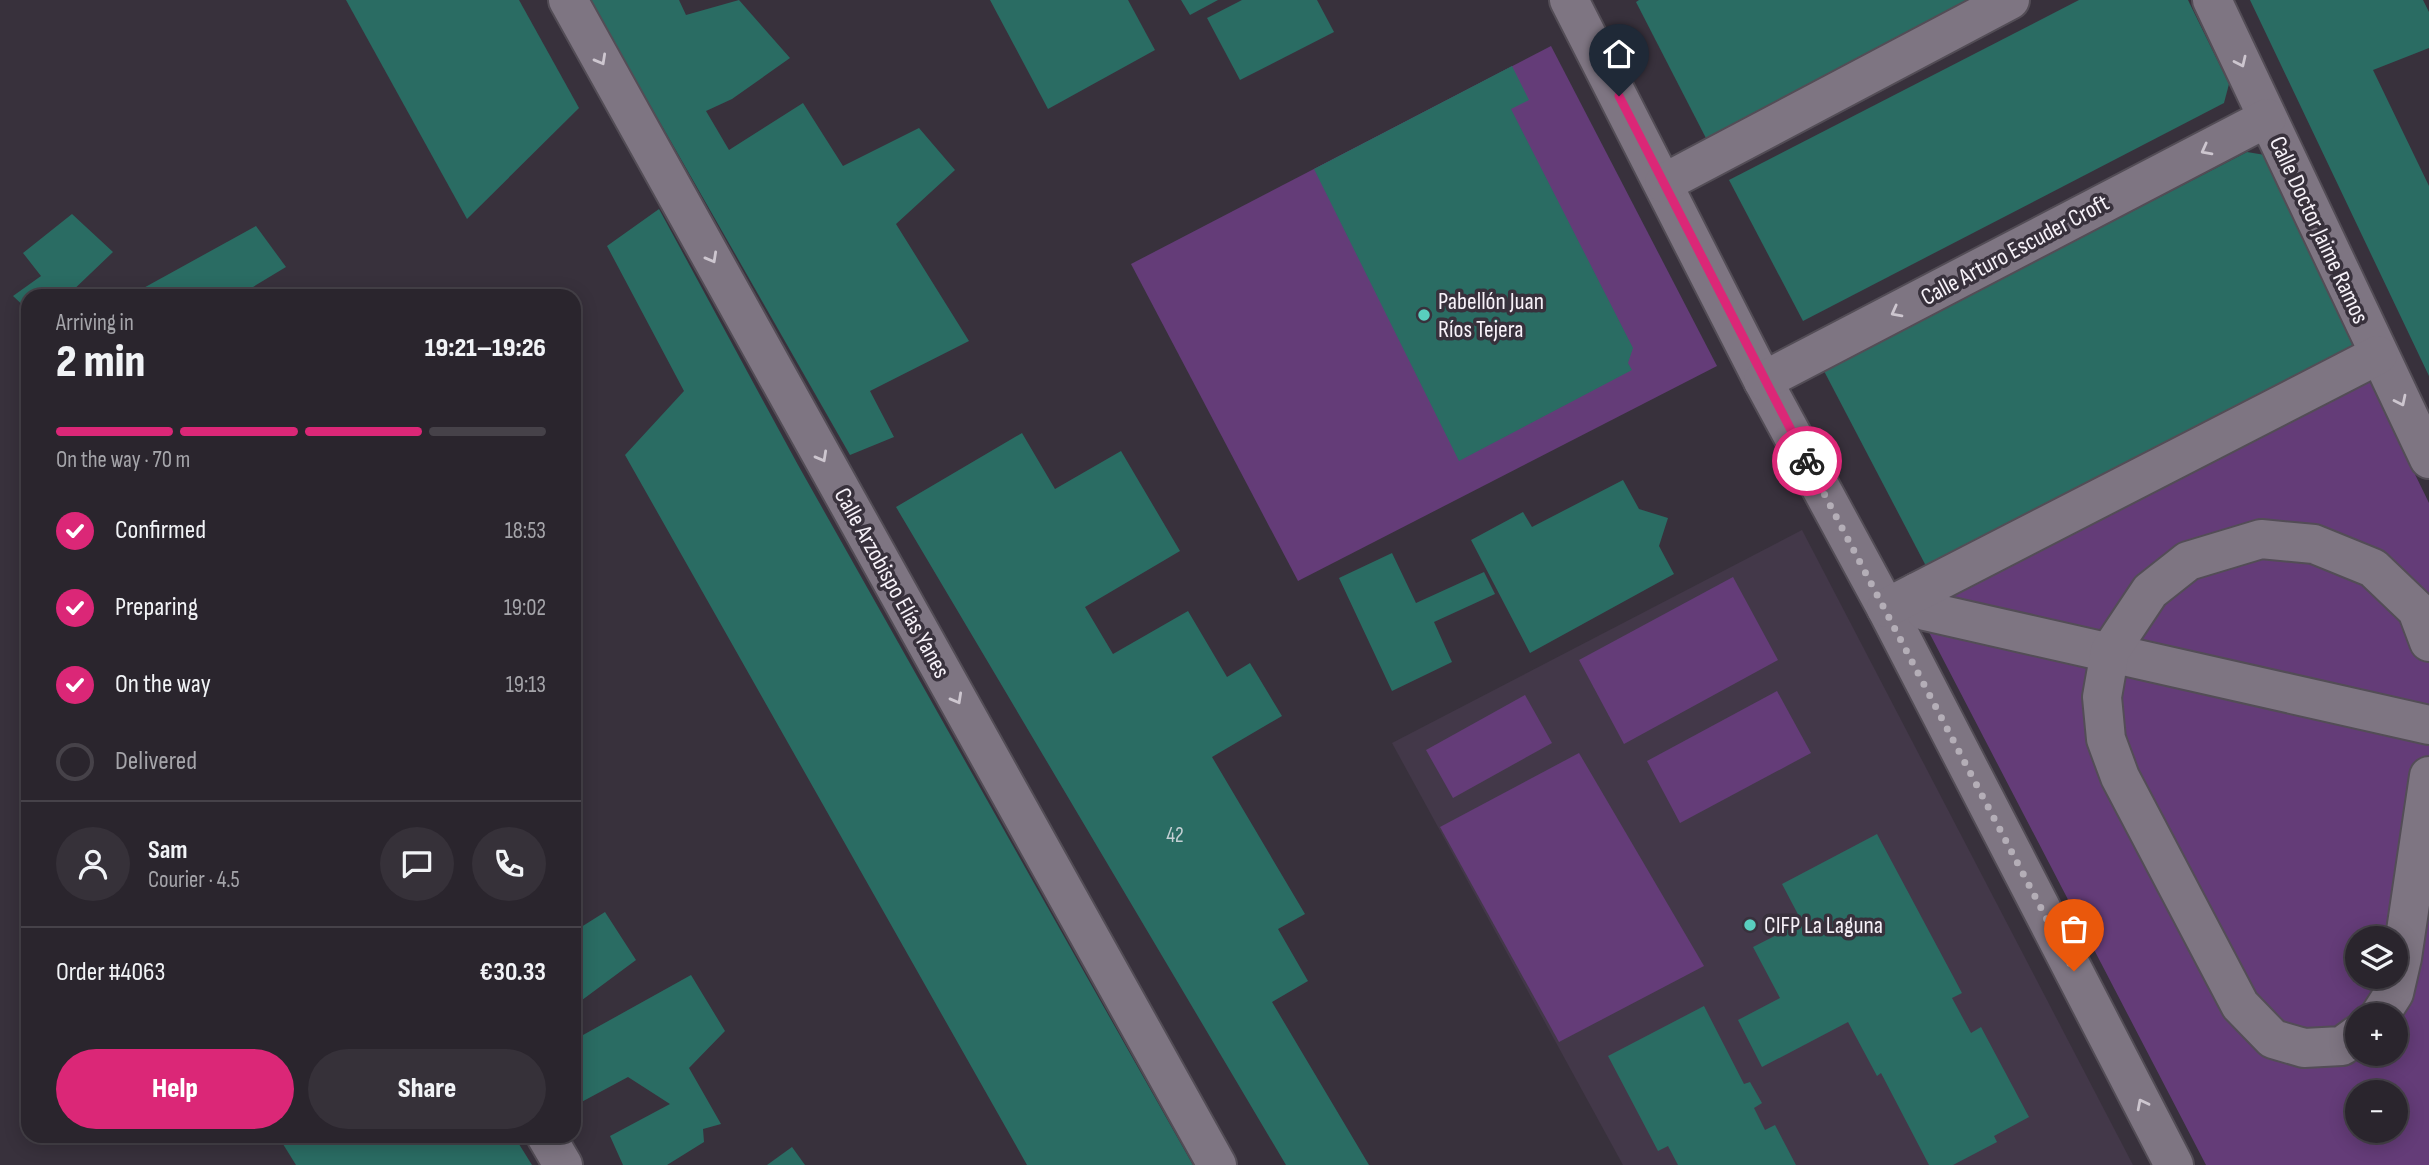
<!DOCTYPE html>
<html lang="en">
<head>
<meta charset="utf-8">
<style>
	body { margin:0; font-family:"Sofia Sans Condensed",sans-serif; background:#363139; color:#f1f3f6; height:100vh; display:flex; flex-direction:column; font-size:26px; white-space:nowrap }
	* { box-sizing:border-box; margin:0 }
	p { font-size:23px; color:#a5a5aa }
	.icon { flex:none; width:38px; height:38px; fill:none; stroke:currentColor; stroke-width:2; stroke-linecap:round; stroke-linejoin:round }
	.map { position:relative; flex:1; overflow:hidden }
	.drawer { position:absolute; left:21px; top:289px; width:560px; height:854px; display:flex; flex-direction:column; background:#2a252d; border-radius:21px; box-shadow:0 4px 18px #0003,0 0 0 2px #464249 }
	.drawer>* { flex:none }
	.controls { position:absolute; left:2345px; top:926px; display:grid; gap:14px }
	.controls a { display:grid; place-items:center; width:63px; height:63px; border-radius:50%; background:#2a252d; box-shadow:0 4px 18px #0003,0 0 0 2px #464249; font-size:35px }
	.pin { position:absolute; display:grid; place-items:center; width:60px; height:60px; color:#fff; margin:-72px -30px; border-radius:50% 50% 50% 0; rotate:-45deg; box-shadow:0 0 7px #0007 }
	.pin .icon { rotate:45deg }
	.courier { position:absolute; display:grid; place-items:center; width:70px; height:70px; margin:-35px; border:5px solid #db2777; border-radius:50%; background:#fff; color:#222; box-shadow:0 2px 9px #0007 }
	.overview em { font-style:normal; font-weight:800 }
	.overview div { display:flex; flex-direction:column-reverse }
	.overview { display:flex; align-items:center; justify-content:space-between; height:119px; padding:0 35px }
	h1 { font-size:46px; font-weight:800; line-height:52px }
	.bar { display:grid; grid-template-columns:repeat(4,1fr); gap:10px 7px; align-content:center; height:84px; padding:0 35px }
	.bar i { height:9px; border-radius:5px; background:#464249 }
	.bar .active { background:#db2777 }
	.bar p { grid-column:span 4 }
	.line { display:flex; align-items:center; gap:18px; padding:0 35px; border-top:2px solid #464249 }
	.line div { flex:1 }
	.round { display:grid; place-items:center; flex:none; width:74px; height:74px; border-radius:37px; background:#363139 }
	ol { padding:0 35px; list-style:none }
	li { display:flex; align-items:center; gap:21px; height:77px }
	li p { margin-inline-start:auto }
	li .icon { padding:7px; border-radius:50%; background:#db2777; color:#fff; stroke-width:4 }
	li:last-child { color:#a5a5aa }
	li i { width:38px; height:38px; border:4px solid #464249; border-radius:50% }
	.action { display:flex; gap:14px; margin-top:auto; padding:14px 35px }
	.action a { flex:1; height:80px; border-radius:42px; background:#db2777; color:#fff; font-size:28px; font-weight:800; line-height:80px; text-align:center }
	.action a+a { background:#363139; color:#f1f3f6 }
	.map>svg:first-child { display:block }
	.built { fill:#433849 }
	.green { fill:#643c78; fill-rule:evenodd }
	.building { fill:#2a6c63 }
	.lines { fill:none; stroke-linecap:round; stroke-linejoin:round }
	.minor-casing { stroke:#534d56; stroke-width:42 }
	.minor { stroke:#7e7582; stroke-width:38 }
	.oneway { stroke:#cdc6cf }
	.done { stroke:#b4aeb7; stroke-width:7; stroke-dasharray:0 12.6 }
	.route { stroke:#db2777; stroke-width:9 }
	.poi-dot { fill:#59cebe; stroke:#38313c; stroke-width:2.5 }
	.labels { text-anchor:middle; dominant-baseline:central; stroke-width:7; stroke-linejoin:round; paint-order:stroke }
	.number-label { font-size:21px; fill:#c4d0d4 }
	.street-label { font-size:24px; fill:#f7f2f9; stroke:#38313c }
	.poi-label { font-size:24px; fill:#f7f2f9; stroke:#38313c; text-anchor:start }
</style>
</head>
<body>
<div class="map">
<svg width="2429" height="1165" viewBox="0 0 2429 1165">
	<rect width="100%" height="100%" fill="#38313c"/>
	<polygon class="built" points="1802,530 2133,1165 1623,1165 1392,743"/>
	<g class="green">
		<polygon points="1551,46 1717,366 1298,581 1131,264"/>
		<path d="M2369,380L2429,503V1165H2206L1919,613ZM2357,938H2396V976H2357ZM2357,1015H2396V1054H2357ZM2357,1092H2396V1130H2357Z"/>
		<polygon points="1733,577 1778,660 1624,744 1579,660"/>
		<polygon points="1777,691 1811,753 1680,823 1647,761"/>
		<polygon points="1525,695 1552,743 1453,798 1426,750"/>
		<polygon points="1579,753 1704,966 1559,1042 1440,827"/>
	</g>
	<g class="building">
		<polygon points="346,0 519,0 579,108 467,219"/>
		<polygon points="590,0 679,0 686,15 739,0 790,58 732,99 706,111 729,150 803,103 843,166 919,128 955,170 896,224 969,341 870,391 894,437 850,455"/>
		<polygon points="990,0 1128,0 1155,50 1048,109"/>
		<polygon points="1181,0 1218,0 1190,15"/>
		<polygon points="1242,0 1317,0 1334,32 1240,80 1207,18"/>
		<polygon points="1639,0 1991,0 1710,146 1636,2"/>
		<polygon points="2079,0 2188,0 2229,84 2224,103 1803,321 1729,180"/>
		<polygon points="2250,0 2423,0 2429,12 2429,48 2373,70 2429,186 2429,376"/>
		<polygon points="1512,66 1529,100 1511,109 1633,348 1628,363 1632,370 1459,461 1314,169"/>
		<polygon points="2247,152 2265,155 2353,345 1926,566 1824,371"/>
		<polygon points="659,209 798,465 1193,1165 1027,1165 625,455 684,391 607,246"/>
		<polygon points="72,214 113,252 67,296 28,296 28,310 13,296 41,276 23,253"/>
		<polygon points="256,226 286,267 238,296 129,296"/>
		<polygon points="1022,433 1055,489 1121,451 1180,551 1085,607 1113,654 1188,611 1227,677 1250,663 1282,716 1212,757 1305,914 1278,929 1308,981 1272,1002 1369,1165 1286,1165 896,507"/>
		<polygon points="1623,480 1639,509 1668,518 1659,546 1674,574 1530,653 1471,540 1523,512 1532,527"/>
		<polygon points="1392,553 1416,603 1484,572 1495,594 1434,622 1452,662 1392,691 1339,578"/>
		<polygon points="1877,834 1962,993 1952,998 1971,1033 1981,1027 2029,1117 1994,1136 1997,1142 1953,1165 1929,1165 1881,1073 1877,1076 1848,1022 1762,1067 1738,1020 1780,998 1753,947 1802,922 1782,884"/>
		<polygon points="605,912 636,960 574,1006 574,924 578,929"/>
		<polygon points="691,975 725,1031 689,1068 721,1124 703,1129 704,1142 667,1165 623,1165 610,1136 670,1104 628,1077 574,1106 574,1040"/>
		<polygon points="1704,1006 1744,1084 1750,1082 1762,1103 1754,1108 1765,1130 1775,1125 1796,1165 1678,1165 1668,1146 1658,1151 1608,1056"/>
		<polygon points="278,1136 514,1136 532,1165 296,1165"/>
		<polygon points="792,1147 805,1165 767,1165"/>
	</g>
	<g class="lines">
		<g class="minor-casing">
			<g id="minor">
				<polyline points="568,0 1217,1165"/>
				<polyline points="1569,0 1763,381 1886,608 2174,1165"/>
				<polyline points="2212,0 2429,459"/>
				<polyline points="1664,183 2010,0"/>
				<polyline points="1763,381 2267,118"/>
				<polyline points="1917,592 1925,611 2429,725"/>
				<polyline points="1886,608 2378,355"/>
				<polyline points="2380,1015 2394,993 2402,958 2429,776"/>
				<polyline points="2357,1035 2342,1046 2304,1048 2273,1039 2240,1005 2120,777 2106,739 2102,697 2110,651 2150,591 2188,561 2261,539 2314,544 2373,568 2417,610 2429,642"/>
				<polyline points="546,1136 563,1165"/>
			</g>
		</g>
		<use href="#minor" class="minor"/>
	</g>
	<defs><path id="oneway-chevron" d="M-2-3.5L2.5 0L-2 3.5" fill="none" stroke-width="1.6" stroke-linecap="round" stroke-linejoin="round" transform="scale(1.75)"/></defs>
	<g class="oneway">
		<use href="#oneway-chevron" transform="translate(601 60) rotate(61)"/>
		<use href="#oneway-chevron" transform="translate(2241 62) rotate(65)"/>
		<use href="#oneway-chevron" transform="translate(2206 150) rotate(152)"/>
		<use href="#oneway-chevron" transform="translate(712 258) rotate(61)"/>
		<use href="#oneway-chevron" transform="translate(1896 312) rotate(152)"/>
		<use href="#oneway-chevron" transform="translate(2401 401) rotate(64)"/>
		<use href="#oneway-chevron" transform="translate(822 457) rotate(61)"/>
		<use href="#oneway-chevron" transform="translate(957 699) rotate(61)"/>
		<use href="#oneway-chevron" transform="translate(2142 1104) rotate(-117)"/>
	</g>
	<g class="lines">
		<polyline class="done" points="1807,461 2074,971"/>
		<polyline class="route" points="1619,96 1807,461"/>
	</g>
	<g class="poi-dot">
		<circle cx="1424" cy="315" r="7"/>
		<circle cx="1750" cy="925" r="7"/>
	</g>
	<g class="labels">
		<g class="number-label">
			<text x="1175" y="835">42</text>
		</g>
		<g class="street-label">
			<text transform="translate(2319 230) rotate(65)">Calle Doctor Jaime Ramos</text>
			<text transform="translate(2015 250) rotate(-28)">Calle Arturo Escuder Croft</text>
			<text transform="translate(892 583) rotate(61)">Calle Arzobispo Elías Yanes</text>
		</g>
		<g class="poi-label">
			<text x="1438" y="301">Pabellón Juan<tspan x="1438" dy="28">Ríos Tejera</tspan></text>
			<text x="1764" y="925">CIFP La Laguna</text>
		</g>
	</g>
</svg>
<div class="controls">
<a><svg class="icon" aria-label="layers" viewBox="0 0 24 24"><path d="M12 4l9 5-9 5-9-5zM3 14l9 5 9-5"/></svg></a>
<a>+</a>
<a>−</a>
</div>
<div class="pin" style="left:2074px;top:971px;background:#ea580c"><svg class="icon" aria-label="bag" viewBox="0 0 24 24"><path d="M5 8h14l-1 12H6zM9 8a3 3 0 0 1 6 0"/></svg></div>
<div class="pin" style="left:1619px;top:96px;background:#1f2937"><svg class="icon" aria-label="home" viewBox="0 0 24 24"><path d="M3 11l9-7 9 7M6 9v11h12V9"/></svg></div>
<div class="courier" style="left:1807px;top:461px"><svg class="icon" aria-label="bike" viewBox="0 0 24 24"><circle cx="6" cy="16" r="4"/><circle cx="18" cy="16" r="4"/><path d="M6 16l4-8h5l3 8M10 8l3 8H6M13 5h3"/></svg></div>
<section class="drawer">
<div class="overview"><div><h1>2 min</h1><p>Arriving in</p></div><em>19:21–19:26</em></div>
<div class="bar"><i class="active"></i><i class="active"></i><i class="active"></i><i></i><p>On the way · 70 m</p></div>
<ol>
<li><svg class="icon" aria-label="check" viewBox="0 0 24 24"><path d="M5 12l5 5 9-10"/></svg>Confirmed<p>18:53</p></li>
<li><svg class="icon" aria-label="check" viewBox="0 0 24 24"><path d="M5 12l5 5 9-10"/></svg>Preparing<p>19:02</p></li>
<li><svg class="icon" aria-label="check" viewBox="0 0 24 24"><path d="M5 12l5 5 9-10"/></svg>On the way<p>19:13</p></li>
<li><i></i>Delivered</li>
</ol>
<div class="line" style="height:126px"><a class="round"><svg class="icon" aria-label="person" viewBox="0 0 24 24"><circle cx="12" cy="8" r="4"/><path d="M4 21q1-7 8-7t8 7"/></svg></a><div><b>Sam</b><p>Courier · 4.5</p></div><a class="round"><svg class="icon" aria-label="chat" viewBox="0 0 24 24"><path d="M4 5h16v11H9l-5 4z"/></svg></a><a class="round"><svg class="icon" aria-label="phone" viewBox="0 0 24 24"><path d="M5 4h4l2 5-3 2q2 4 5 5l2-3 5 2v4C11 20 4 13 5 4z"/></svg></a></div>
<div class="line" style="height:91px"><div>Order #4063</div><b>€30.33</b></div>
<div class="action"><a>Help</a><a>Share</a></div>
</section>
</div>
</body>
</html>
